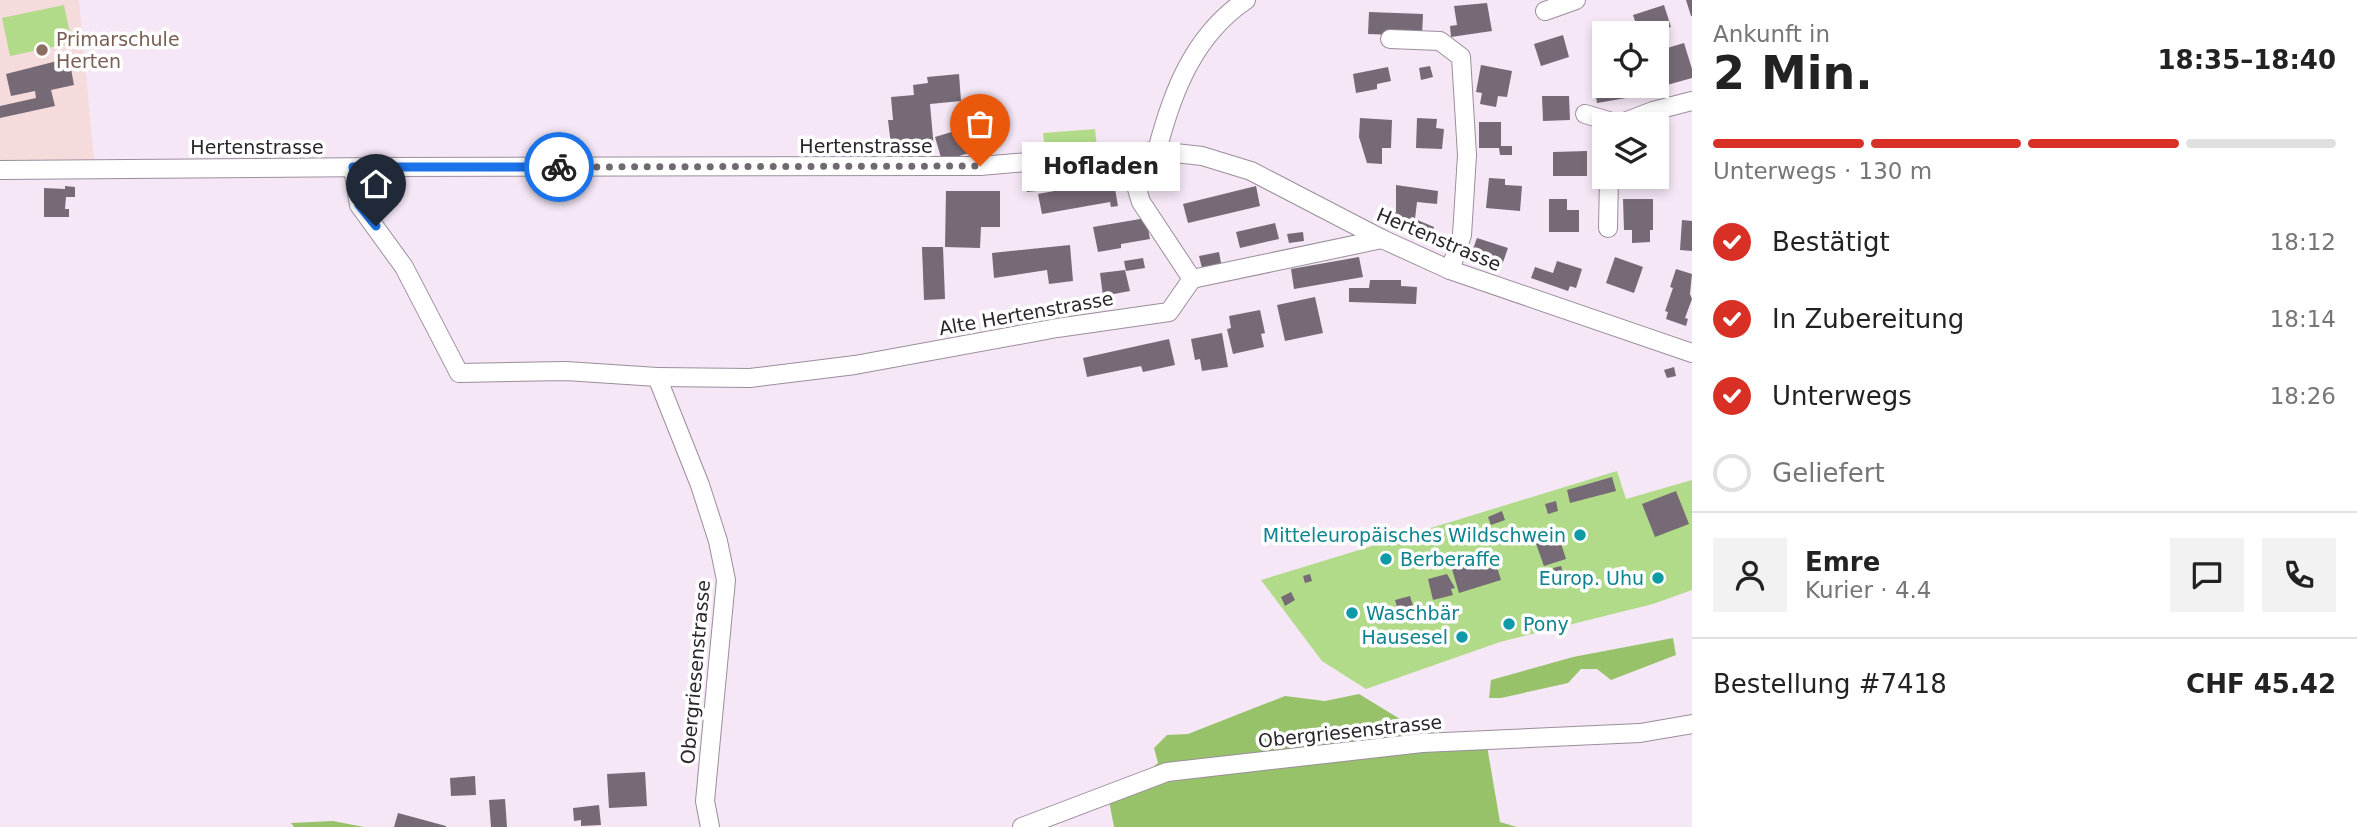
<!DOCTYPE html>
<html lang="de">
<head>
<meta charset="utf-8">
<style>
	body { margin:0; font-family:"DejaVu Sans",sans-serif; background:#f2f2f2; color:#222; height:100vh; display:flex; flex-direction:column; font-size:26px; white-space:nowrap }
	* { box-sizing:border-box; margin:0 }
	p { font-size:23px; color:#767676 }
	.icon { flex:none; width:38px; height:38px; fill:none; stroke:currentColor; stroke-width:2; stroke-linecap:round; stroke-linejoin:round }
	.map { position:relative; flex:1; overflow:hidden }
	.side { display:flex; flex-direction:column; background:#fff; width:665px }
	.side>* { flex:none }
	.controls { position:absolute; left:1592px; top:21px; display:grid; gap:14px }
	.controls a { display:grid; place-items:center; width:77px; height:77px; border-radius:0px; background:#fff; box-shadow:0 4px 10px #0003; font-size:35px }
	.pin { position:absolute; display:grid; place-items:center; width:60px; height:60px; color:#fff; margin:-72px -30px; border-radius:50% 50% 50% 0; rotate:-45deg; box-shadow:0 0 7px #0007 }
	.pin .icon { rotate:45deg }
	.courier { position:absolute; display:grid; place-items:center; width:70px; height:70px; margin:-35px; border:5px solid #1a73e8; border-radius:50%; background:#fff; color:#222; box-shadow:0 2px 9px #0007 }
	.bubble { position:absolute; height:49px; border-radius:0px; background:#fff; box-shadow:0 4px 10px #0003; font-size:23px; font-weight:700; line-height:49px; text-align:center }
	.overview em { font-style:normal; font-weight:700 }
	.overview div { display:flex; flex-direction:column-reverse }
	.overview { display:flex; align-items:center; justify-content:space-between; height:119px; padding:0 21px }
	h1 { font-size:46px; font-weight:700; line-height:52px }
	.bar { display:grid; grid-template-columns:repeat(4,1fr); gap:10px 7px; align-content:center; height:84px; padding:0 21px }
	.bar i { height:9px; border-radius:5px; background:#e0e0e0 }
	.bar .selected { background:#d93025 }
	.bar p { grid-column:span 4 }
	.line { display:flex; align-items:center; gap:18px; padding:0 21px; border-top:2px solid #e0e0e0 }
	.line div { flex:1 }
	.round { display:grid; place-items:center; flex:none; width:74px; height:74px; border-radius:0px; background:#f2f2f2 }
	ol { padding:0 21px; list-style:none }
	li { display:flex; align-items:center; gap:21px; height:77px }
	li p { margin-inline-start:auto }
	li .icon { padding:7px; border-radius:50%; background:#d93025; color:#fff; stroke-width:4 }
	li:last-child { color:#767676 }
	li i { width:38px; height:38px; border:4px solid #e0e0e0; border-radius:50% }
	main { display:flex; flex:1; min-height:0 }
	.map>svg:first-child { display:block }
	.education { fill:#f6dbdd }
	.green { fill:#b1da89 }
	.forest { fill:#97c26a }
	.building { fill:#766a77 }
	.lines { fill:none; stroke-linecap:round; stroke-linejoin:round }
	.minor-casing { stroke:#9b8e9c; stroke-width:20 }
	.minor { stroke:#fff; stroke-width:18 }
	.done { stroke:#716971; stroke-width:7; stroke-dasharray:0 12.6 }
	.route { stroke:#1a73e8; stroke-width:9 }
	.education-dot { fill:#8d6e63; stroke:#fff; stroke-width:2.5 }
	.culture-dot { fill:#0f9aa8; stroke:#fff; stroke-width:2.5 }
	.labels { text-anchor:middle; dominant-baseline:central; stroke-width:7; stroke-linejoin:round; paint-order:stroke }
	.education-label { font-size:19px; fill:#785e54; stroke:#fff; text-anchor:start }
	.street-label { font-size:19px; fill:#2a252a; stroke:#fff }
	.culture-label { font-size:19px; fill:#0d838f; stroke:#fff; text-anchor:end }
</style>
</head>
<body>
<main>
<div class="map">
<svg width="1692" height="827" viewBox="0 0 1692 827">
	<rect width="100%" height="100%" fill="#f5e7f6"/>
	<polygon class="education" points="0,0 79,0 95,170 0,170"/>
	<g class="green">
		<polygon points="64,5 72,43 10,56 2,18"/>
		<polygon points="1095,129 1097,148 1045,153 1043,133"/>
		<polygon points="1617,471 1626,499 1692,480 1692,590 1653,604 1500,642 1366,689 1322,661 1261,580"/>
	</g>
	<g class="forest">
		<polygon points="1673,638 1676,655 1611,680 1597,669 1581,669 1568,683 1501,698 1489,698 1491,680 1573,657"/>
		<polygon points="1359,694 1446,747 1487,746 1500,822 1517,827 1114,827 1109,801 1158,763 1154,748 1167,735 1188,734 1285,696 1325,701"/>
		<polygon points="333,821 364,827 294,827 291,823"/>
	</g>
	<g class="building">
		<polygon points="1686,0 1692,0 1692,16 1691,16"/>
		<polygon points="1487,3 1492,31 1451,37 1450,26 1457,25 1454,6"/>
		<polygon points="1664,5 1671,27 1652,33 1639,33 1633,15"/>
		<polygon points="1369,12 1423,14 1422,36 1368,34"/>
		<polygon points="1563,35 1569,57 1541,66 1534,44"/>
		<polygon points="1684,43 1692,69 1692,78 1667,85 1657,51"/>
		<polygon points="69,58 74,85 51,90 55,106 0,118 0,106 36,98 35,91 11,96 6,74"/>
		<polygon points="1481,65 1512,71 1507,97 1498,96 1496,107 1480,104 1482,93 1476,92"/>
		<polygon points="1430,66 1433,77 1421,80 1419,68"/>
		<polygon points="1388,67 1391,81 1377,84 1377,89 1356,93 1353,74"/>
		<polygon points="1605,71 1605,86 1630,86 1632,97 1597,103 1592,73"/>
		<polygon points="959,74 961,101 930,104 934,149 892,153 888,120 893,120 891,97 914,95 913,85 928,83 927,77"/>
		<polygon points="1542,96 1569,96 1570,120 1543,121"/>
		<polygon points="1360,118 1392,120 1391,148 1382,148 1382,164 1367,163 1359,137"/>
		<polygon points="1417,118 1437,119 1436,128 1444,129 1442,149 1416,148"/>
		<polygon points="991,120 998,144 983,149 984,151 981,152 976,151 942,161 935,137"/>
		<polygon points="1479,122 1501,122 1501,146 1512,146 1512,155 1500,155 1499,148 1479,148"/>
		<polygon points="1587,151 1587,176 1553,176 1553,152"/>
		<polygon points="1103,166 1104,172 1112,172 1118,206 1111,207 1110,202 1042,214 1038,194 1076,187 1075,172"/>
		<polygon points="1489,178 1505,179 1505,185 1522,186 1520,211 1486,208"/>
		<polygon points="1036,180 1037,191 1027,192 1025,182"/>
		<polygon points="1396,185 1438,191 1437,204 1417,202 1415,219 1434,227 1429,241 1403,229 1404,227 1392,220 1396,211"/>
		<polygon points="65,186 75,187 75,197 66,197 65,209 69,209 69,217 44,217 44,188 65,189"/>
		<polygon points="1256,186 1260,206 1188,223 1183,204"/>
		<polygon points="946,191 1000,191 1000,227 981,227 980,248 945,247"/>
		<polygon points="1549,199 1567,199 1567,210 1579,210 1579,232 1549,232"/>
		<polygon points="1623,199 1653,199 1653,230 1650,230 1650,242 1632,243 1632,230 1624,230"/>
		<polygon points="1146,218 1150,239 1121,244 1121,248 1098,252 1093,227"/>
		<polygon points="1682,220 1692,221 1692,251 1680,250"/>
		<polygon points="1275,223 1279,239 1240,248 1236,232"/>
		<polygon points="1303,232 1304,241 1289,243 1287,234"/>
		<polygon points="1477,238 1508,248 1501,268 1470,257"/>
		<polygon points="1070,245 1073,281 1049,284 1047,270 994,278 992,253"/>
		<polygon points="922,247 943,247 945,299 924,300"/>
		<polygon points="1219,252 1222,268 1203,272 1199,256"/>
		<polygon points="1359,257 1363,277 1294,289 1291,269"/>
		<polygon points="1615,257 1643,267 1634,293 1606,283"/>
		<polygon points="1143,258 1145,268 1126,271 1124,261"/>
		<polygon points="1557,261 1582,269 1576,288 1570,286 1568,291 1531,278 1535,267 1553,273"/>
		<polygon points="1676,269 1692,274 1690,294 1692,299 1685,318 1688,319 1686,326 1666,319 1668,312 1665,311 1673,288 1670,287"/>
		<polygon points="1125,270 1130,291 1103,296 1100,273"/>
		<polygon points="1370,280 1401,280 1401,286 1417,287 1416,304 1349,302 1349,288 1369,288"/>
		<polygon points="1315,297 1323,333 1285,341 1277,305"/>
		<polygon points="1260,310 1265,333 1261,334 1264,347 1233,354 1227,329 1231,328 1229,316"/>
		<polygon points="1222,333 1228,367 1202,371 1200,359 1195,360 1191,339"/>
		<polygon points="1169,339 1175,365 1143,372 1141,366 1087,377 1083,358"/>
		<polygon points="1674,367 1676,376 1667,378 1664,370"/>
		<polygon points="1612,477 1616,491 1570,503 1567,490"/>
		<polygon points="1676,491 1689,524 1655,537 1642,504"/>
		<polygon points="1556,501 1558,511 1548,514 1545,504"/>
		<polygon points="1502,511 1505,520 1491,525 1488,517"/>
		<polygon points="1558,534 1566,559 1544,566 1535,541"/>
		<polygon points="1483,554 1485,559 1494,557 1501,580 1459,593 1452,569 1478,561 1477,556"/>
		<polygon points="1561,566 1563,573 1556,575 1553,568"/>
		<polygon points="1310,574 1312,581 1305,583 1303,576"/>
		<polygon points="1447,574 1455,588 1451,589 1453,595 1433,600 1428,579"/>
		<polygon points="1291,592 1295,600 1285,606 1281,597"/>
		<polygon points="1410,596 1413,606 1398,610 1395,600"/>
		<polygon points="1533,621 1534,628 1526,629 1525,623"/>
		<polygon points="645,772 647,806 609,808 607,774"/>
		<polygon points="475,776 476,795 451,796 450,778"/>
		<polygon points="505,799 507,827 491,827 489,800"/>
		<polygon points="599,805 601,825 581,826 581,820 574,821 573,808"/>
		<polygon points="398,813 446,826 446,827 394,827"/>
	</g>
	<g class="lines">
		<g class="minor-casing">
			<g id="minor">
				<polyline points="1545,11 1576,0"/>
				<polyline points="1390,39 1440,41 1461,57 1467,155 1462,235 1450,270"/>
				<polyline points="1585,114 1619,124"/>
				<polyline points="1619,124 1653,111 1692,101"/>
				<path d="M1157,151C1172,92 1194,35 1246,0"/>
				<polyline points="1126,153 1141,202 1192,279"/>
				<polyline points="353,168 359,205 404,267 459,373 566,371 657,377 700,485 718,541 726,580 705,801 710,827"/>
				<polyline points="0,170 380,167 937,166 980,166 1157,151 1202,156 1251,171 1382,239 1450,270 1692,353"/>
				<polyline points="1608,228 1609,177"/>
				<polyline points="657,377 750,378 855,365 1057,328 1169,312 1192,279 1382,239"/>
				<polyline points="1022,827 1167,772 1422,743 1640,733 1692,724"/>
			</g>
		</g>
		<use href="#minor" class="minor"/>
	</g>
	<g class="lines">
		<polyline class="done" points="559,167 980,166"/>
		<polyline class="route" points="376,226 359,205 353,167 559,167"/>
	</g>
	<circle class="education-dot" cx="42" cy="50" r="7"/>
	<g class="culture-dot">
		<circle cx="1580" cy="535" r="7"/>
		<circle cx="1386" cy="559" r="7"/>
		<circle cx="1658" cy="578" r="7"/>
		<circle cx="1352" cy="613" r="7"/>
		<circle cx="1509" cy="624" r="7"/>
		<circle cx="1462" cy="637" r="7"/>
	</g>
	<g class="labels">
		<g class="education-label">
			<text x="56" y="39">Primarschule<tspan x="56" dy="22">Herten</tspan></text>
		</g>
		<g class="street-label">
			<text x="866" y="146">Hertenstrasse</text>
			<text x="257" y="147">Hertenstrasse</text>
			<text transform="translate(1439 239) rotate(23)">Hertenstrasse</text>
			<text transform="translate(1026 313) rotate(-10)">Alte Hertenstrasse</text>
			<text transform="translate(695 672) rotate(-85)">Obergriesenstrasse</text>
			<text transform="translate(1350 731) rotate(-6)">Obergriesenstrasse</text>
		</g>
		<g class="culture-label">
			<text x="1566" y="535">Mitteleuropäisches Wildschwein</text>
			<text x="1400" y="559" text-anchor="start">Berberaffe</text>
			<text x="1644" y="578">Europ. Uhu</text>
			<text x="1366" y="613" text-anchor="start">Waschbär</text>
			<text x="1523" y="624" text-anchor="start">Pony</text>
			<text x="1448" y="637">Hausesel</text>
		</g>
	</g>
</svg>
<div class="controls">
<a><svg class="icon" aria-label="locate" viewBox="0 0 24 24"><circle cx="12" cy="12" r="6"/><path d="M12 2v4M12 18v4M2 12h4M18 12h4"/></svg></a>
<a><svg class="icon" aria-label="layers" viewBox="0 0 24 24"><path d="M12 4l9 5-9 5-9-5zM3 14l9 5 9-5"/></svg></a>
</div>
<div class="pin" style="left:980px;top:166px;background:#ea580c"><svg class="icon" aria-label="bag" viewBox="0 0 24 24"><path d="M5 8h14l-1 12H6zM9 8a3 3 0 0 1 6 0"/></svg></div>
<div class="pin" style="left:376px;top:226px;background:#1f2937"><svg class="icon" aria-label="home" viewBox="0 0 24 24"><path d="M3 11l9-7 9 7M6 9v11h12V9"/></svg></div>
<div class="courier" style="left:559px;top:167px"><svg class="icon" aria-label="bike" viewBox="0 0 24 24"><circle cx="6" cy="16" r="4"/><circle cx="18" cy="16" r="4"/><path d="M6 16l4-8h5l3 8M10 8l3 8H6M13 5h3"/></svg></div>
<div class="bubble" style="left:1022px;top:142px;width:158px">Hofladen</div>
</div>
<section class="side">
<div class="overview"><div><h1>2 Min.</h1><p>Ankunft in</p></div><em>18:35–18:40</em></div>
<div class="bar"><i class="selected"></i><i class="selected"></i><i class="selected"></i><i></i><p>Unterwegs · 130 m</p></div>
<ol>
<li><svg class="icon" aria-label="check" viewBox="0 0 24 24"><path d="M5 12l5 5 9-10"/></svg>Bestätigt<p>18:12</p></li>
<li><svg class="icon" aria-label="check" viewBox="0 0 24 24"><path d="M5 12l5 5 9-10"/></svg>In Zubereitung<p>18:14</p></li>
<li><svg class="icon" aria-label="check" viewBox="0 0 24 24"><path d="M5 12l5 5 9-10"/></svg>Unterwegs<p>18:26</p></li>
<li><i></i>Geliefert</li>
</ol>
<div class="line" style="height:126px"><a class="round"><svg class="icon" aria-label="person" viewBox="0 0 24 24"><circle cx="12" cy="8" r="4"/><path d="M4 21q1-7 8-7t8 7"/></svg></a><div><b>Emre</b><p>Kurier · 4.4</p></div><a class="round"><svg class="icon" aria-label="chat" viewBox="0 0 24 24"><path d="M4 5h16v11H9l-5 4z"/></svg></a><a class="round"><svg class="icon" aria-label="phone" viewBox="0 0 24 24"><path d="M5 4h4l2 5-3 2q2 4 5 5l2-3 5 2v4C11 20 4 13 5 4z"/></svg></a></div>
<div class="line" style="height:91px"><div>Bestellung #7418</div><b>CHF 45.42</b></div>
</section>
</main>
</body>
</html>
